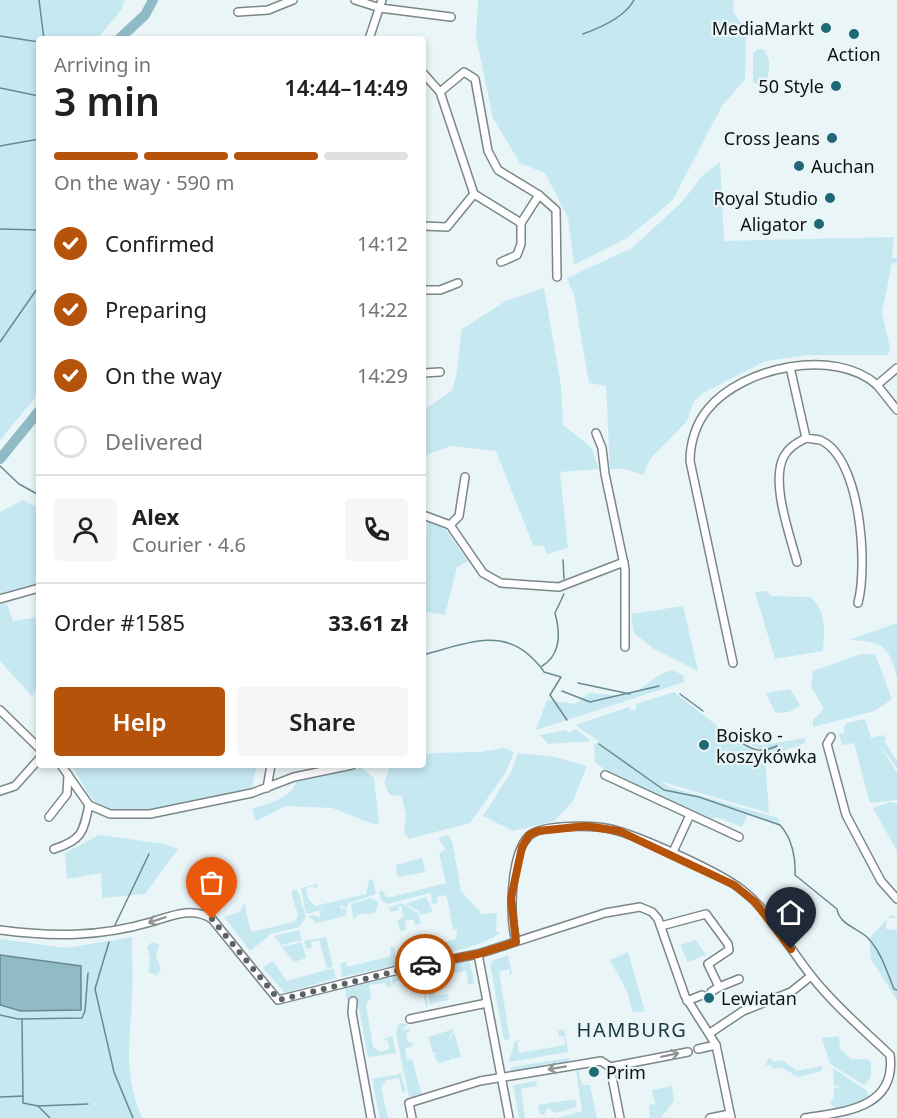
<!DOCTYPE html>
<html lang="en">
<head>
<meta charset="utf-8">
<style>
	body { margin:0; font-family:"Noto Sans",sans-serif; background:#f6f6f6; color:#202124; height:100vh; display:flex; flex-direction:column; font-size:22px; white-space:nowrap }
	* { box-sizing:border-box; margin:0 }
	p { font-size:20px; color:#757577 }
	.icon { flex:none; width:33px; height:33px; fill:none; stroke:currentColor; stroke-width:2; stroke-linecap:round; stroke-linejoin:round }
	.map { position:relative; flex:1; overflow:hidden }
	.side { position:absolute; left:36px; top:36px; width:390px; height:732px; display:flex; flex-direction:column; background:#fff; border-radius:6px; box-shadow:0 3px 9px #0003 }
	.side>* { flex:none }
	.pin { position:absolute; display:grid; place-items:center; width:51px; height:51px; color:#fff; margin:-62px -26px; border-radius:50% 50% 50% 0; rotate:-45deg; box-shadow:0 0 6px #0007 }
	.pin .icon { rotate:45deg }
	.courier { position:absolute; display:grid; place-items:center; width:60px; height:60px; margin:-30px; border:4px solid #b45309; border-radius:50%; background:#fff; color:#222; box-shadow:0 2px 8px #0007 }
	.headline em { font-style:normal; font-weight:600 }
	.headline div { display:flex; flex-direction:column-reverse }
	.headline { display:flex; align-items:center; justify-content:space-between; height:102px; padding:0 18px }
	h1 { font-size:39px; font-weight:600; line-height:45px }
	.bar { display:grid; grid-template-columns:repeat(4,1fr); gap:9px 6px; align-content:center; height:72px; padding:0 18px }
	.bar i { height:8px; border-radius:4px; background:#e0e0e0 }
	.bar .current { background:#b45309 }
	.bar p { grid-column:span 4 }
	.line { display:flex; align-items:center; gap:15px; padding:0 18px; border-top:2px solid #e0e0e0 }
	.line div { flex:1 }
	.round { display:grid; place-items:center; flex:none; width:63px; height:63px; border-radius:6px; background:#f6f6f6 }
	ol { padding:0 18px; list-style:none }
	li { display:flex; align-items:center; gap:18px; height:66px }
	li p { margin-inline-start:auto }
	li .icon { padding:6px; border-radius:50%; background:#b45309; color:#fff; stroke-width:4 }
	li:last-child { color:#757577 }
	li i { width:33px; height:33px; border:3px solid #e0e0e0; border-radius:50% }
	.action { display:flex; gap:12px; margin-top:auto; padding:12px 18px }
	.action a { flex:1; height:69px; border-radius:6px; background:#b45309; color:#fff; font-size:24px; font-weight:600; line-height:69px; text-align:center }
	.action a+a { background:#f6f6f6; color:#202124 }
	.map>svg:first-child { display:block }
	.green { fill:#c6e8f1 }
	.water { fill:#90bbc6; stroke:#698991; stroke-width:1.5 }
	.lines { fill:none; stroke-linecap:round; stroke-linejoin:round }
	.stream { stroke:#698991; stroke-width:1.5 }
	.river { stroke:#90bbc6; stroke-width:10 }
	.street-casing { stroke:#7b8688; stroke-width:10 }
	.street { stroke:#fff; stroke-width:7 }
	.oneway { stroke:#939595 }
	.done { stroke:#5c6264; stroke-width:6; stroke-dasharray:0 10.8 }
	.route { stroke:#b45309; stroke-width:8 }
	.poi-dot { fill:#216877; stroke:#eaf5f8; stroke-width:2 }
	.labels { text-anchor:middle; dominant-baseline:central; stroke-width:4.5; stroke-linejoin:round; paint-order:stroke }
	.poi-label { font-size:18px; fill:#0f1314; stroke:#eaf5f8; text-anchor:end }
	.neighbourhood-label { font-size:20px; letter-spacing:1.5px; fill:#193940; stroke:#eaf5f8 }
</style>
</head>
<body>
<div class="map">
<svg width="897" height="1118" viewBox="0 0 897 1118">
	<rect width="100%" height="100%" fill="#eaf5f8"/>
	<g class="green">
		<polygon points="0,0 124,0 122,9 97,39 39,39 39,393 0,440"/>
		<polygon points="478,0 734,0 733,12 746,30 745,79 722,106 672,201 627,238 574,265 568,218 545,173 520,163 493,118 476,37"/>
		<path d="M757,49H763C772,56 771,80 761,87L753,82V54Z"/>
		<polygon points="720,162 724,241 894,237 892,258 897,258 897,263 892,263 882,312 890,348 888,355 807,355 766,361 703,393 694,401 687,421 651,458 643,475 624,469 610,469 606,386 589,383 574,295 567,278 632,248 682,202 702,176"/>
		<polygon points="544,288 561,386 563,425 591,447 599,469 560,472 568,548 547,554 544,546 533,545 496,451 451,446 423,456 423,411 452,390 456,377 462,329 506,301"/>
		<polygon points="23,500 39,508 39,584 0,596 0,512"/>
		<polygon points="428,521 446,530 468,561 457,567 445,615 423,611 423,561"/>
		<path d="M767,591L771,596L811,597C827,613 824,630 823,651L775,659L755,592Z"/>
		<polygon points="7,604 13,621 39,617 39,685 32,696 0,661 0,605"/>
		<polygon points="683,606 698,671 654,649 634,633 631,614"/>
		<path d="M897,623V675H896C889,644 880,641 849,640Z"/>
		<polygon points="861,654 875,654 892,699 875,711 813,727 813,720 824,709 811,687 813,671"/>
		<path d="M672,670L683,675L684,682L536,730L547,700L575,704L589,693C605,694 626,699 640,689C654,680 655,676 672,670Z"/>
		<polygon points="790,689 800,705 789,712 775,713 766,693"/>
		<polygon points="674,692 739,743 765,758 769,813 659,781 575,725 629,707 631,711 636,709 636,704"/>
		<polygon points="865,719 871,738 883,735 886,739 884,741 897,761 897,768 879,744 897,773 897,800 870,803 854,743 842,745 839,734 845,733 843,728 847,723"/>
		<polygon points="576,729 591,741 548,744 540,735 566,730 569,733"/>
		<polygon points="805,738 805,743 771,755 750,744 764,745"/>
		<polygon points="599,741 669,787 778,818 780,826 748,815 742,827 716,817 712,819 605,770 595,762 594,745"/>
		<polygon points="504,748 514,752 506,772 470,823 409,839 404,832 406,816 402,796 390,795 384,783 391,765 423,765 423,755 431,753 480,752"/>
		<polygon points="518,753 555,757 587,766 573,801 554,821 513,831 483,816 511,772"/>
		<path d="M72,765H257L252,787C216,796 141,819 106,808C89,803 80,778 72,765Z"/>
		<path d="M361,767L374,778L379,823L373,824L332,808L285,806L256,821L252,809C268,803 292,799 297,780Z"/>
		<polygon points="890,802 897,803 897,851 873,808"/>
		<polygon points="99,835 165,844 178,849 145,894 102,898 101,873 67,879 65,853"/>
		<path d="M448,835L452,841L461,891L482,914L497,913L496,931L499,933C492,944 422,960 407,961L405,948L411,947L412,950H417L456,939L457,930L453,929L447,898L445,895L437,897L438,903L432,904L431,893L387,904L381,900L379,892L383,891L386,897H391L446,883L439,854L446,849L438,838Z"/>
		<polygon points="422,858 425,872 397,877 396,865"/>
		<polygon points="373,879 376,894 349,903 347,908 340,905 341,910 344,908 347,910 345,916 317,923 308,916 312,915 321,918 319,912 324,909 306,914 301,888 318,884 316,889 314,886 306,888 308,899 315,906 366,894 369,880"/>
		<polygon points="297,889 306,917 299,927 271,934 250,951 224,917 240,912 244,903 251,932 294,922 298,916 291,891"/>
		<polygon points="426,897 433,912 420,915 419,911 405,904"/>
		<polygon points="371,898 379,902 375,913 356,915 357,917 353,919 351,904"/>
		<polygon points="401,903 418,913 421,924 415,925 413,919 405,921 406,930 400,931 397,921 404,916 401,906 398,906 399,910 390,912 389,908"/>
		<polygon points="891,915 897,917 887,919 886,929 897,930 897,1000 871,959 869,939"/>
		<polygon points="299,930 302,940 281,945 274,936"/>
		<path d="M132,937C132,957 133,978 132,998C130,1045 123,1072 142,1118H0V1005L21,1011L81,967L0,955V939L66,948Z"/>
		<polygon points="326,937 333,967 327,968 319,940 311,942 312,948 306,949 304,941"/>
		<polygon points="696,940 706,955 688,962 680,945"/>
		<polygon points="152,942 159,944 156,956 161,969 157,975 148,972 150,958 147,947"/>
		<polygon points="302,942 306,958 294,962 282,947"/>
		<polygon points="390,947 394,947 397,965 342,977 340,964 346,962 347,966 351,966 387,957 391,955"/>
		<polygon points="628,952 645,1011 633,1013 627,991 610,960"/>
		<polygon points="508,955 512,974 510,975 509,969 499,972 510,1039 504,1040 490,965 494,960"/>
		<polygon points="273,961 287,981 333,968 336,978 285,993 263,968"/>
		<polygon points="466,961 470,963 474,983 468,985 466,971 437,976 433,982 435,996 448,994 449,1000 430,1004 423,970"/>
		<polygon points="421,970 428,1005 426,1007 423,992 418,986 420,982 414,979 396,981 393,986 391,976"/>
		<polygon points="389,976 392,986 387,987 385,983 369,985 371,997 366,1005 373,1047 381,1052 389,1049 388,1041 382,1040 392,1036 396,1053 368,1057 357,998 347,1000 345,988"/>
		<polygon points="403,1023 409,1025 404,1027 404,1030 410,1028 410,1031 406,1033 408,1042 413,1043 411,1047 405,1048 407,1060 412,1059 422,1095 409,1097 396,1033 398,1025"/>
		<polygon points="454,1029 447,1043 454,1032 461,1057 455,1059 451,1055 453,1059 438,1063 434,1055 438,1053 433,1053 428,1037"/>
		<polygon points="564,1029 568,1052 509,1062 515,1041 521,1040 517,1043 519,1053 565,1045 564,1036 559,1037 558,1031"/>
		<polygon points="839,1036 840,1049 851,1059 867,1059 871,1062 871,1077 864,1085 830,1064 822,1038"/>
		<polygon points="769,1057 774,1062 782,1060 797,1071 822,1066 822,1071 798,1077 783,1068 773,1069 770,1065 765,1065"/>
		<polygon points="569,1058 571,1063 510,1073 511,1067"/>
		<polygon points="833,1068 867,1091 870,1101 836,1108 830,1104 834,1096 834,1088 841,1087 834,1086"/>
		<polygon points="399,1069 406,1091 402,1092 399,1078 386,1080 381,1088 388,1118 380,1118 372,1079 400,1074"/>
		<polygon points="578,1069 582,1085 590,1085 597,1118 556,1118 582,1111 576,1071"/>
		<polygon points="536,1081 537,1086 521,1089 525,1118 519,1118 513,1085"/>
		<polygon points="672,1086 674,1101 661,1118 650,1118 649,1105 655,1104 652,1090"/>
		<polygon points="575,1099 577,1107 555,1113 549,1108 546,1109 545,1114 540,1115 538,1105"/>
	</g>
	<polygon class="water" points="0,955 81,966 81,1010 21,1011 0,1005"/>
	<g class="lines">
		<g class="stream">
			<polyline points="39,0 44,39"/>
			<path d="M583,34C600,28 625,17 634,0"/>
			<polyline points="0,36 39,42"/>
			<polyline points="0,88 39,96"/>
			<polyline points="0,146 39,139"/>
			<polyline points="0,229 39,230"/>
			<polyline points="0,342 39,286"/>
			<polyline points="0,466 19,484 39,495"/>
			<polyline points="563,560 564,579"/>
			<path d="M423,655C459,646 498,627 529,655C534,660 541,666 544,672L561,677L550,695L567,720"/>
			<path d="M542,666C562,654 560,631 555,613L564,594"/>
			<polyline points="578,683 630,694"/>
			<polyline points="562,691 590,702 659,686"/>
			<polyline points="680,694 703,711"/>
			<path d="M742,743C756,752 762,752 777,746"/>
			<path d="M599,744L664,790L699,797L780,825C792,838 796,858 795,875L837,909C839,924 857,928 867,937C881,951 887,972 894,989L897,990"/>
			<polyline points="115,925 149,854"/>
			<polyline points="109,942 95,989 114,1072 133,1118"/>
			<polyline points="0,1015 18,1019 82,1018 85,1011 88,973"/>
			<polyline points="22,1019 23,1103 38,1106 88,1104"/>
			<polyline points="0,1097 23,1096"/>
			<polyline points="38,1106 50,1118"/>
		</g>
		<g class="river">
			<polyline points="119,39 145,15 153,0"/>
			<polyline points="0,459 39,411"/>
		</g>
		<g class="street-casing">
			<g id="street">
				<polyline points="355,0 380,8 451,17"/>
				<polyline points="238,12 268,10 293,0"/>
				<polyline points="369,39 382,0"/>
				<polyline points="423,73 440,92 474,194 521,223 521,244 517,255 501,262"/>
				<polyline points="440,92 464,72 475,79 488,151 498,170 539,195 556,210 557,277"/>
				<polyline points="521,223 539,195"/>
				<polyline points="423,226 447,227 474,194"/>
				<polyline points="423,290 440,290 458,283"/>
				<path d="M790,367L806,438C810,439 816,439 820,440C861,457 868,566 858,603"/>
				<polyline points="423,373 440,372"/>
				<polyline points="877,385 897,410"/>
				<polyline points="596,433 602,448 605,474 625,569 625,647"/>
				<polyline points="423,515 450,525 483,573 501,583 559,587 624,562"/>
				<polyline points="450,525 459,516 465,477"/>
				<path d="M797,562C790,535 770,482 784,456C789,447 797,443 806,438"/>
				<polyline points="0,599 39,588"/>
				<path d="M733,663L690,461C690,443 696,423 708,409C742,367 835,347 877,385L897,368"/>
				<polyline points="0,710 39,748"/>
				<polyline points="831,737 827,744 846,815 881,881 897,899"/>
				<polyline points="61,765 89,805 110,814 150,814 252,793 294,777 352,765"/>
				<polyline points="605,775 739,837"/>
				<polyline points="267,788 271,765"/>
				<polyline points="0,791 15,786 39,759"/>
				<polyline points="49,817 67,794 68,775"/>
				<path d="M54,849C82,840 83,833 89,805"/>
				<polyline points="672,854 690,815"/>
				<polyline points="661,926 706,914 728,944 729,950 708,964 719,987 711,992"/>
				<path d="M0,930C52,937 100,937 151,922C171,916 193,906 212,919L278,1000L406,968L478,954L605,913L640,907L652,912L658,919L685,996L716,1045L731,1118"/>
				<path d="M516,941C509,918 510,854 529,836C542,823 601,825 618,831C646,839 719,872 741,889C771,912 789,949 813,978C836,1007 864,1030 890,1055C897,1110 840,1112 805,1118"/>
				<polyline points="478,954 509,1118"/>
				<polyline points="719,987 739,979"/>
				<polyline points="353,1001 352,1013 371,1118"/>
				<polyline points="687,1001 702,995"/>
				<polyline points="410,1019 487,1003"/>
				<polyline points="710,1033 743,1011 791,992 811,976"/>
				<polyline points="698,1049 716,1045"/>
				<polyline points="610,1067 688,1052"/>
				<polyline points="412,1118 409,1103 480,1081 601,1061 610,1067 620,1118"/>
				<polyline points="710,1118 730,1114"/>
			</g>
		</g>
		<use href="#street" class="street"/>
	</g>
	<defs><path id="oneway-shaft" d="M-6 0H5M1.5-3L5.5 0L1.5 3" fill="none" stroke-width="1.6" stroke-linecap="round" stroke-linejoin="round" transform="scale(1.5)"/></defs>
	<g class="oneway">
		<use href="#oneway-shaft" transform="translate(157 920) rotate(162)"/>
		<use href="#oneway-shaft" transform="translate(670 1055) rotate(-12)"/>
		<use href="#oneway-shaft" transform="translate(557 1068) rotate(170)"/>
	</g>
	<g class="lines">
		<polyline class="done" points="212,919 279,1000 425,964"/>
		<polyline class="route" points="425,964 478,954 516,942 511,898 522,847 529,835 538,831 586,826 619,831 734,885 755,902 791,949"/>
	</g>
	<g class="poi-dot">
		<circle cx="826" cy="28" r="6"/>
		<circle cx="854" cy="34" r="6"/>
		<circle cx="836" cy="86" r="6"/>
		<circle cx="832" cy="138" r="6"/>
		<circle cx="799" cy="166" r="6"/>
		<circle cx="830" cy="198" r="6"/>
		<circle cx="819" cy="224" r="6"/>
		<circle cx="704" cy="745" r="6"/>
		<circle cx="709" cy="998" r="6"/>
		<circle cx="594" cy="1072" r="6"/>
	</g>
	<g class="labels">
		<g class="poi-label">
			<text x="814" y="28">MediaMarkt</text>
			<text x="854" y="54" text-anchor="middle">Action</text>
			<text x="824" y="86">50 Style</text>
			<text x="820" y="138">Cross Jeans</text>
			<text x="811" y="166" text-anchor="start">Auchan</text>
			<text x="818" y="198">Royal Studio</text>
			<text x="807" y="224">Aligator</text>
			<text x="716" y="735" text-anchor="start">Boisko -<tspan x="716" dy="21">koszykówka</tspan></text>
			<text x="721" y="998" text-anchor="start">Lewiatan</text>
			<text x="606" y="1072" text-anchor="start">Prim</text>
		</g>
		<g class="neighbourhood-label">
			<text x="632" y="1029">HAMBURG</text>
		</g>
	</g>
</svg>
<div class="pin" style="left:212px;top:919px;background:#ea580c"><svg class="icon" aria-label="bag" viewBox="0 0 24 24"><path d="M5 8h14l-1 12H6zM9 8a3 3 0 0 1 6 0"/></svg></div>
<div class="pin" style="left:791px;top:949px;background:#1f2937"><svg class="icon" aria-label="home" viewBox="0 0 24 24"><path d="M3 11l9-7 9 7M6 9v11h12V9"/></svg></div>
<div class="courier" style="left:425px;top:964px"><svg class="icon" aria-label="car" viewBox="0 0 24 24"><path d="M5 17H2v-5l4-1 3-4h7l3 4 3 1v5h-3M9 17h6M6 11h13"/><circle cx="7" cy="17" r="2"/><circle cx="17" cy="17" r="2"/></svg></div>
<section class="side">
<div class="headline"><div><h1>3 min</h1><p>Arriving in</p></div><em>14:44–14:49</em></div>
<div class="bar"><i class="current"></i><i class="current"></i><i class="current"></i><i></i><p>On the way · 590 m</p></div>
<ol>
<li><svg class="icon" aria-label="check" viewBox="0 0 24 24"><path d="M5 12l5 5 9-10"/></svg>Confirmed<p>14:12</p></li>
<li><svg class="icon" aria-label="check" viewBox="0 0 24 24"><path d="M5 12l5 5 9-10"/></svg>Preparing<p>14:22</p></li>
<li><svg class="icon" aria-label="check" viewBox="0 0 24 24"><path d="M5 12l5 5 9-10"/></svg>On the way<p>14:29</p></li>
<li><i></i>Delivered</li>
</ol>
<div class="line" style="height:108px"><a class="round"><svg class="icon" aria-label="person" viewBox="0 0 24 24"><circle cx="12" cy="8" r="4"/><path d="M4 21q1-7 8-7t8 7"/></svg></a><div><b>Alex</b><p>Courier · 4.6</p></div><a class="round"><svg class="icon" aria-label="phone" viewBox="0 0 24 24"><path d="M5 4h4l2 5-3 2q2 4 5 5l2-3 5 2v4C11 20 4 13 5 4z"/></svg></a></div>
<div class="line" style="height:78px"><div>Order #1585</div><b>33.61 zł</b></div>
<div class="action"><a>Help</a><a>Share</a></div>
</section>
</div>
</body>
</html>
